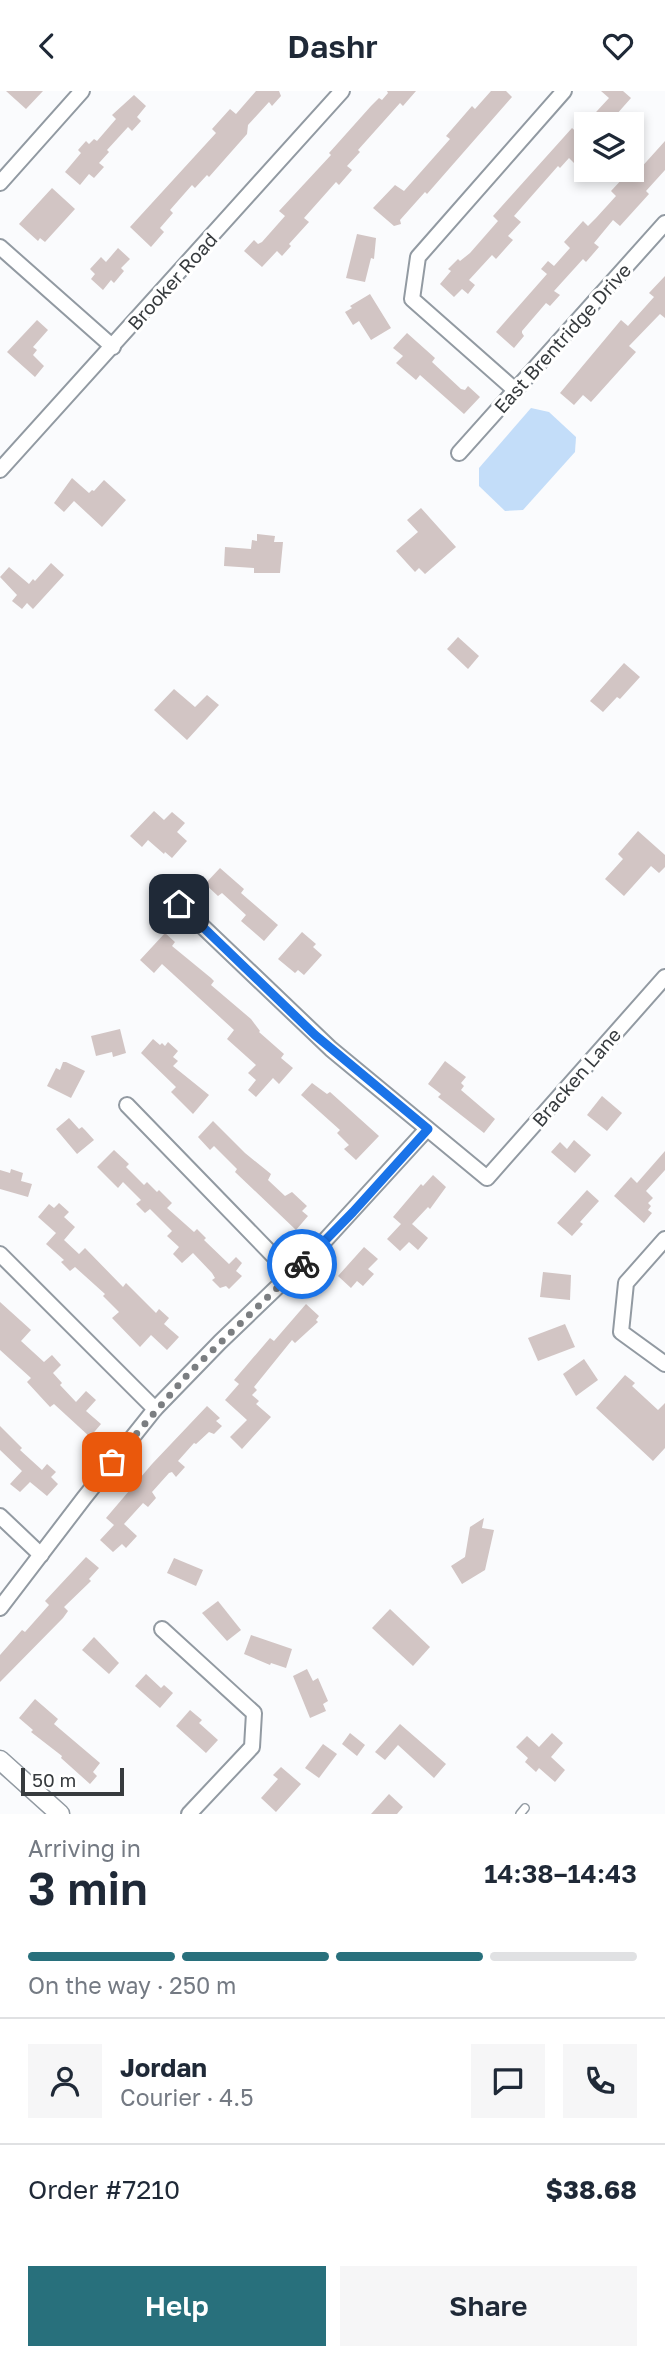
<!DOCTYPE html>
<html lang="en">
<head>
<meta charset="utf-8">
<style>
	body { margin:0; font-family:"Golos Text",sans-serif; background:#f6f6f7; color:#1f2937; height:100vh; display:flex; flex-direction:column; font-size:26px; white-space:nowrap }
	* { box-sizing:border-box; margin:0 }
	p { font-size:23px; color:#747a83 }
	.icon { flex:none; width:38px; height:38px; fill:none; stroke:currentColor; stroke-width:2; stroke-linecap:round; stroke-linejoin:round }
	.map { position:relative; height:1723px; overflow:hidden }
	.drawer { display:flex; flex-direction:column; background:#fff; flex:1 }
	.drawer>* { flex:none }
	.fabs { position:absolute; left:574px; top:21px; display:grid; gap:14px }
	.fabs a { display:grid; place-items:center; width:70px; height:70px; border-radius:0px; background:#fff; box-shadow:0 4px 10px #0003; font-size:35px }
	.scale { position:absolute; left:21px; bottom:18px; width:103px; box-sizing:border-box; padding-left:7px; border:4px solid #373b3e; border-top:0; font-size:19px; line-height:24px; white-space:nowrap; color:#373b3e; -webkit-text-stroke:5px #fff; paint-order:stroke }
	.pin { position:absolute; display:grid; place-items:center; width:60px; height:60px; color:#fff; margin:-30px; border-radius:14px; box-shadow:0 4px 10px #0006 }
	.courier { position:absolute; display:grid; place-items:center; width:70px; height:70px; margin:-35px; border:5px solid #1a73e8; border-radius:50%; background:#fff; color:#222; box-shadow:0 2px 9px #0007 }
	.headline em { font-style:normal; font-weight:600 }
	.headline div { display:flex; flex-direction:column-reverse }
	.headline { display:flex; align-items:center; justify-content:space-between; height:119px; padding:0 28px }
	h1 { font-size:46px; font-weight:600; line-height:52px }
	.bar { display:grid; grid-template-columns:repeat(4,1fr); gap:10px 7px; align-content:center; height:84px; padding:0 28px }
	.bar i { height:9px; border-radius:5px; background:#e0e1e3 }
	.bar .selected { background:#28707c }
	.bar p { grid-column:span 4 }
	.line { display:flex; align-items:center; gap:18px; padding:0 28px; border-top:2px solid #e0e1e3 }
	.line div { flex:1 }
	.round { display:grid; place-items:center; flex:none; width:74px; height:74px; border-radius:0px; background:#f6f6f7 }
	.action { display:flex; gap:14px; margin-top:auto; padding:14px 28px }
	.action a { flex:1; height:80px; border-radius:0px; background:#28707c; color:#fff; font-size:28px; font-weight:600; line-height:80px; text-align:center }
	.action a+a { background:#f6f6f7; color:#1f2937 }
	header { display:flex; justify-content:space-between; align-items:center; height:91px; padding:0 28px; background:#fff; font-size:32px; font-weight:600 }
	.map>svg:first-child { display:block }
	.water { fill:#c3ddf9 }
	.building { fill:#d2c5c4 }
	.lines { fill:none; stroke-linecap:round; stroke-linejoin:round }
	.service-casing { stroke:#929aa2; stroke-width:10 }
	.minor-casing { stroke:#929aa2; stroke-width:18 }
	.tertiary-casing { stroke:#929aa2; stroke-width:21 }
	.service { stroke:#fff; stroke-width:7 }
	.minor { stroke:#fff; stroke-width:14 }
	.tertiary { stroke:#fff; stroke-width:18 }
	.done { stroke:#7b7e81; stroke-width:7; stroke-dasharray:0 12.6 }
	.route { stroke:#1a73e8; stroke-width:9 }
	.labels { text-anchor:middle; dominant-baseline:central; stroke-width:6; stroke-linejoin:round; paint-order:stroke }
	.street-label { font-size:19px; fill:#373b3e; stroke:#fff }
</style>
</head>
<body>
<header><svg class="icon" aria-label="back" viewBox="0 0 24 24"><path d="M15 5l-7 7 7 7"/></svg>Dashr<svg class="icon" aria-label="heart" viewBox="0 0 24 24"><path d="M12 20l-8-8c-3-5 5-10 8-4 3-6 11-1 8 4z"/></svg></header>
<div class="map">
<svg width="665" height="1723" viewBox="0 0 665 1723">
	<rect width="100%" height="100%" fill="#fafbfd"/>
	<polygon class="water" points="531,317 549,321 576,346 575,361 523,419 505,420 479,395 479,377"/>
	<g class="building">
		<polygon points="6,0 43,0 26,18"/>
		<polygon points="256,0 279,0 281,5 272,15 269,11 248,34 247,43 209,86 207,84 195,97 192,94 170,119 173,122 160,137 164,141 151,156 130,136 216,42 212,38 230,18 236,23"/>
		<polygon points="387,0 416,0 403,15 400,12 358,59 360,61 347,75 352,79 339,94 336,91 304,127 309,131 289,153 291,155 282,165 277,160 262,176 244,160 254,149 258,153 262,151 285,125 279,120 331,64 329,62 371,15 379,7 382,9 388,2"/>
		<polygon points="491,0 506,0 512,6 427,103 425,101 400,129 401,133 394,135 373,117 395,94 404,100 450,48 446,45 472,15 475,18"/>
		<polygon points="601,0 623,0 631,7 608,33 585,33 609,7"/>
		<polygon points="134,4 146,15 137,26 141,30 132,40 128,36 107,59 109,61 99,72 104,76 94,87 89,83 80,94 65,81 81,62 78,59 86,50 89,53 94,48 97,50 116,28 112,24"/>
		<polygon points="572,37 586,50 586,65 577,75 569,67 560,77 558,75 514,125 521,131 508,145 513,149 496,168 492,164 469,189 475,194 468,203 462,198 454,206 440,193 451,180 448,178 458,168 460,170 470,162 498,130 493,125"/>
		<polygon points="665,50 665,79 646,100 649,103 620,135 613,129 594,152 599,156 586,171 583,168 554,200 560,204 550,215 546,212 522,240 522,242 524,245 514,257 496,241 547,183 541,178 548,170 554,175 570,157 564,151 583,130 588,135 596,127 616,105 611,100 624,86 629,90"/>
		<polygon points="52,97 75,118 45,151 40,147 38,150 19,133"/>
		<polygon points="357,143 376,147 374,168 371,167 365,191 346,187"/>
		<polygon points="118,157 130,168 121,177 124,180 114,192 111,189 103,199 91,188 95,183 90,178 101,166 106,171"/>
		<polygon points="665,185 665,227 660,223 629,255 636,261 591,311 583,304 574,314 560,302 621,229 628,235 654,206 649,202"/>
		<polygon points="370,203 391,237 371,249 359,230 353,234 345,221 352,217 350,215"/>
		<polygon points="37,229 48,239 33,256 37,259 33,264 44,275 35,286 7,261"/>
		<polygon points="407,242 435,267 432,271 461,298 465,299 468,295 480,306 464,323 420,284 416,289 396,272 403,265 393,257"/>
		<polygon points="72,387 89,402 92,399 94,400 104,389 126,409 102,436 74,410 64,421 54,412"/>
		<polygon points="421,417 456,456 425,483 419,477 415,481 396,460 418,441 407,429"/>
		<polygon points="257,443 275,445 274,451 283,451 280,482 254,482 254,477 224,475 225,456 251,458 252,449 257,450"/>
		<polygon points="51,472 64,484 33,518 27,512 22,518 12,510 17,504 0,486 9,476 29,493 33,488 35,490"/>
		<polygon points="458,546 479,565 468,578 447,558"/>
		<polygon points="624,572 640,586 620,608 617,606 603,621 590,610"/>
		<polygon points="174,598 195,616 207,604 219,614 187,649 154,619"/>
		<polygon points="154,720 164,729 172,721 185,732 177,741 187,750 172,767 165,761 164,763 148,749 142,756 130,745"/>
		<polygon points="638,740 665,764 665,776 659,782 651,775 624,805 605,788 623,768 618,763"/>
		<polygon points="220,777 244,798 241,802 278,834 264,850 241,830 246,824 222,802 218,805 205,793"/>
		<polygon points="302,841 316,853 313,856 322,864 304,884 298,879 295,882 278,868"/>
		<polygon points="165,842 175,851 172,855 211,887 214,890 211,894 251,928 260,940 259,941 284,963 281,967 293,977 279,993 273,987 256,1006 248,999 256,989 248,982 256,974 227,948 234,939 162,873 154,882 140,869"/>
		<polygon points="120,938 126,962 113,966 112,961 96,965 91,945"/>
		<polygon points="153,948 160,954 162,952 165,955 168,951 178,960 173,966 178,970 173,975 209,1004 193,1023 171,1001 176,996 141,962"/>
		<polygon points="445,970 466,986 461,992 464,995 461,999 495,1028 484,1042 438,1006 441,1003 428,993"/>
		<polygon points="63,971 66,971 85,980 71,1007 47,995 56,977 60,979"/>
		<polygon points="312,992 327,1003 330,1001 379,1045 356,1069 344,1058 349,1054 337,1042 340,1039 301,1004"/>
		<polygon points="602,1005 622,1022 607,1040 587,1024"/>
		<polygon points="69,1027 79,1038 82,1036 85,1039 94,1049 77,1063 56,1038"/>
		<polygon points="213,1030 245,1062 271,1083 268,1089 285,1105 292,1101 307,1115 302,1120 308,1125 296,1139 235,1081 237,1078 214,1055 210,1059 198,1046"/>
		<polygon points="574,1049 591,1064 575,1082 551,1061 560,1051 567,1058"/>
		<polygon points="114,1059 129,1073 126,1076 144,1094 147,1091 157,1101 159,1099 172,1112 167,1117 194,1141 197,1138 206,1147 204,1149 229,1173 236,1166 242,1172 236,1180 242,1185 229,1198 226,1195 220,1197 212,1189 215,1187 212,1182 193,1162 182,1172 173,1163 179,1156 167,1145 172,1140 150,1118 145,1122 136,1113 141,1109 123,1091 118,1097 97,1076"/>
		<polygon points="665,1060 665,1079 646,1100 653,1107 648,1112 651,1115 648,1119 652,1122 644,1132 614,1105 631,1086 637,1092"/>
		<polygon points="11,1078 23,1082 21,1090 32,1093 28,1106 0,1098 0,1079 10,1082"/>
		<polygon points="433,1084 446,1096 430,1118 428,1116 412,1133 428,1147 418,1159 409,1151 400,1160 387,1148 401,1133 393,1126 421,1093 423,1095"/>
		<polygon points="587,1099 599,1110 580,1131 583,1133 572,1145 557,1132"/>
		<polygon points="59,1112 69,1121 64,1126 75,1136 64,1149 79,1163 85,1157 123,1196 126,1192 156,1222 159,1218 169,1227 164,1233 179,1246 167,1259 151,1244 140,1256 112,1227 119,1221 103,1205 105,1203 75,1176 70,1180 61,1171 64,1169 46,1153 56,1142 38,1126 49,1113 54,1117"/>
		<polygon points="364,1156 378,1168 368,1178 374,1183 363,1195 357,1190 351,1197 338,1185"/>
		<polygon points="543,1181 571,1184 570,1209 540,1206"/>
		<polygon points="0,1211 31,1239 21,1250 44,1271 52,1264 61,1274 53,1282 62,1292 60,1294 76,1311 86,1300 96,1309 86,1320 101,1333 90,1346 54,1313 50,1316 27,1291 31,1287 0,1259"/>
		<polygon points="306,1213 319,1225 316,1229 318,1231 295,1252 292,1249 254,1296 257,1299 252,1304 259,1310 256,1313 271,1326 242,1358 230,1346 247,1329 225,1309 239,1293 234,1289 270,1247 274,1250"/>
		<polygon points="565,1233 575,1256 538,1270 528,1247"/>
		<polygon points="584,1268 598,1289 576,1305 563,1283"/>
		<polygon points="625,1284 635,1292 632,1295 658,1319 665,1312 665,1357 653,1370 596,1317"/>
		<polygon points="207,1315 220,1327 216,1330 222,1335 214,1343 209,1341 196,1353 194,1352 178,1370 185,1376 176,1386 172,1381 169,1382 152,1401 156,1407 148,1416 143,1412 124,1433 137,1445 126,1457 122,1453 113,1461 100,1449 114,1434 106,1427 152,1373"/>
		<polygon points="0,1335 22,1357 20,1359 42,1379 47,1373 56,1381 51,1386 58,1393 47,1405 30,1391 20,1401 10,1393 22,1380 0,1359"/>
		<polygon points="484,1427 482,1437 494,1439 485,1479 462,1493 451,1475 465,1466 470,1436"/>
		<polygon points="86,1466 99,1477 89,1488 91,1490 64,1516 68,1520 63,1527 0,1591 0,1564 22,1539 25,1541 49,1514 45,1510"/>
		<polygon points="174,1467 203,1479 196,1495 167,1482"/>
		<polygon points="218,1510 241,1539 227,1550 202,1522"/>
		<polygon points="390,1518 430,1556 413,1575 372,1537"/>
		<polygon points="251,1544 292,1558 286,1577 271,1572 270,1574 244,1563"/>
		<polygon points="94,1546 119,1572 109,1583 82,1559"/>
		<polygon points="307,1578 313,1590 318,1587 328,1610 323,1613 326,1620 310,1627 293,1585"/>
		<polygon points="146,1583 161,1597 164,1594 173,1602 160,1617 135,1595"/>
		<polygon points="35,1608 58,1628 54,1633 100,1672 93,1681 97,1685 90,1693 61,1667 62,1665 31,1641 33,1639 19,1627"/>
		<polygon points="190,1619 202,1629 199,1632 218,1649 206,1662 176,1635"/>
		<polygon points="400,1633 446,1673 434,1687 398,1654 385,1669 375,1661"/>
		<polygon points="350,1642 365,1654 357,1665 342,1653"/>
		<polygon points="552,1642 563,1652 551,1666 565,1679 555,1691 539,1677 536,1681 525,1671 528,1667 516,1656 527,1645 539,1656"/>
		<polygon points="323,1653 337,1663 319,1687 305,1677"/>
		<polygon points="281,1676 301,1693 276,1721 261,1707 278,1688 273,1684"/>
		<polygon points="389,1703 403,1716 397,1723 371,1723"/>
	</g>
	<g class="lines">
		<g class="service-casing">
			<polyline id="service" points="520,1723 525,1717"/>
		</g>
		<g class="minor-casing">
			<g id="minor">
				<polyline points="0,92 82,0"/>
				<polyline points="0,156 113,256"/>
				<polyline points="515,299 412,208 418,166 564,0"/>
				<polyline points="459,362 665,132"/>
				<polyline points="0,379 342,0"/>
				<polyline points="179,813 331,958 487,1087 665,886"/>
				<polyline points="127,1014 291,1183"/>
				<polyline points="665,1148 626,1192 621,1241 665,1273"/>
				<polyline points="0,1163 155,1318"/>
				<polyline points="0,1425 41,1464"/>
				<polyline points="0,1517 84,1407 155,1318 220,1251 319,1156 427,1038"/>
				<polyline points="162,1538 254,1622 252,1656 189,1723"/>
			</g>
		</g>
		<g class="tertiary-casing">
			<polyline id="tertiary" points="0,1669 60,1723"/>
		</g>
		<use href="#service" class="service"/>
		<use href="#minor" class="minor"/>
		<use href="#tertiary" class="tertiary"/>
	</g>
	<g class="lines">
		<polyline class="done" points="112,1371 188,1283 302,1173"/>
		<polyline class="route" points="179,813 315,944 428,1038 353,1121 302,1173"/>
	</g>
	<g class="labels">
		<g class="street-label">
			<text transform="translate(172 190) rotate(-48)">Brooker Road</text>
			<text transform="translate(562 247) rotate(-48)">East Brentridge Drive</text>
			<text transform="translate(576 986) rotate(-49)">Bracken Lane</text>
		</g>
	</g>
</svg>
<div class="fabs">
<a><svg class="icon" aria-label="layers" viewBox="0 0 24 24"><path d="M12 4l9 5-9 5-9-5zM3 14l9 5 9-5"/></svg></a>
</div>
<div class="scale">50 m</div>
<div class="pin" style="left:112px;top:1371px;background:#ea580c"><svg class="icon" aria-label="bag" viewBox="0 0 24 24"><path d="M5 8h14l-1 12H6zM9 8a3 3 0 0 1 6 0"/></svg></div>
<div class="pin" style="left:179px;top:813px;background:#1f2937"><svg class="icon" aria-label="home" viewBox="0 0 24 24"><path d="M3 11l9-7 9 7M6 9v11h12V9"/></svg></div>
<div class="courier" style="left:302px;top:1173px"><svg class="icon" aria-label="bike" viewBox="0 0 24 24"><circle cx="6" cy="16" r="4"/><circle cx="18" cy="16" r="4"/><path d="M6 16l4-8h5l3 8M10 8l3 8H6M13 5h3"/></svg></div>
</div>
<section class="drawer">
<div class="headline"><div><h1>3 min</h1><p>Arriving in</p></div><em>14:38–14:43</em></div>
<div class="bar"><i class="selected"></i><i class="selected"></i><i class="selected"></i><i></i><p>On the way · 250 m</p></div>
<div class="line" style="height:126px"><a class="round"><svg class="icon" aria-label="person" viewBox="0 0 24 24"><circle cx="12" cy="8" r="4"/><path d="M4 21q1-7 8-7t8 7"/></svg></a><div><b>Jordan</b><p>Courier · 4.5</p></div><a class="round"><svg class="icon" aria-label="chat" viewBox="0 0 24 24"><path d="M4 5h16v11H9l-5 4z"/></svg></a><a class="round"><svg class="icon" aria-label="phone" viewBox="0 0 24 24"><path d="M5 4h4l2 5-3 2q2 4 5 5l2-3 5 2v4C11 20 4 13 5 4z"/></svg></a></div>
<div class="line" style="height:91px"><div>Order #7210</div><b>$38.68</b></div>
<div class="action"><a>Help</a><a>Share</a></div>
</section>
</body>
</html>
